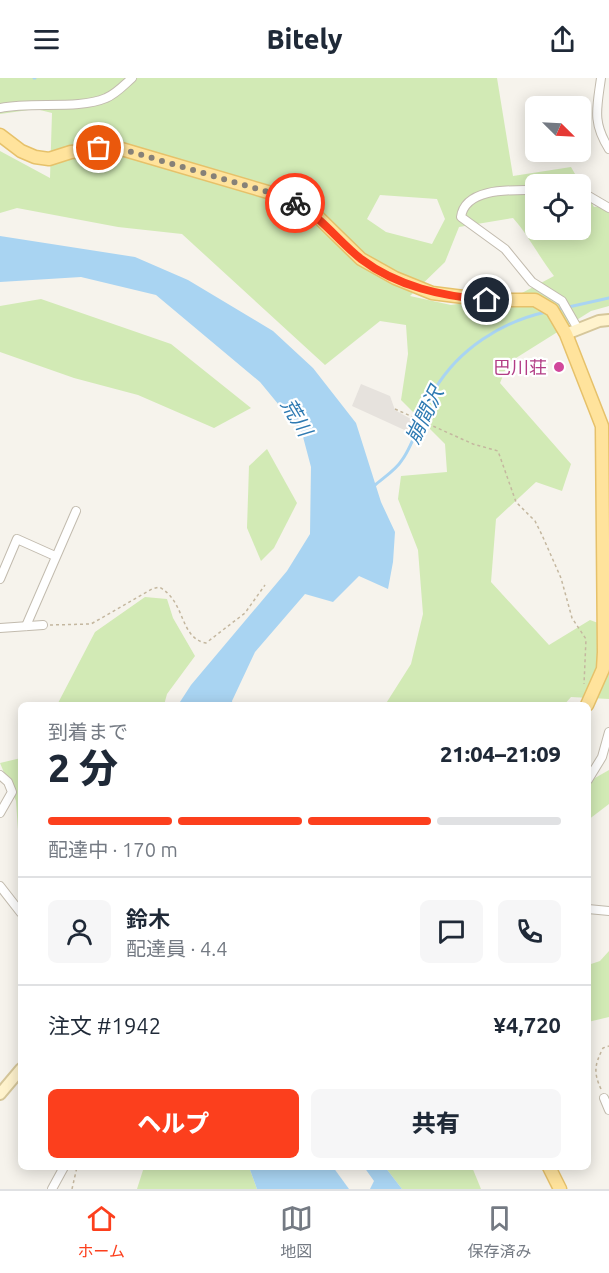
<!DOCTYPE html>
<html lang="ja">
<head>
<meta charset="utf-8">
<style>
	body { margin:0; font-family:Ubuntu,"Noto Sans JP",sans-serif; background:#f6f6f7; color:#1f2937; height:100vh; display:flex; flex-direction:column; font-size:22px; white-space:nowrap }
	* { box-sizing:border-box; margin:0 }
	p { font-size:20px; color:#747a83 }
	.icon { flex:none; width:33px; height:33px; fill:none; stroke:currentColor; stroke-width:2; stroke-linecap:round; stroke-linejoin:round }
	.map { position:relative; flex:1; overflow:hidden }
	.side { position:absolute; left:18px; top:624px; width:573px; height:468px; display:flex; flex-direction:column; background:#fff; border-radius:9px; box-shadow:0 3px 15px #0003 }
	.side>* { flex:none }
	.needle { width:39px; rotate:114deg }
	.tools { position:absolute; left:525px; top:18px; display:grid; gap:12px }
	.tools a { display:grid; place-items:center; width:66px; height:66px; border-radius:9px; background:#fff; box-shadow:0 3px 15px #0003; font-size:30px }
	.pin { position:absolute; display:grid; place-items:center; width:51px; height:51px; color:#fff; margin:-26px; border:3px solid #fff; border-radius:50%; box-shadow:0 2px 6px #0007 }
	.courier { position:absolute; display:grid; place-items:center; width:60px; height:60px; margin:-30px; border:4px solid #fc3f1d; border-radius:50%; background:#fff; color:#222; box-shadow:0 2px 8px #0007 }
	.headline em { font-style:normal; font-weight:800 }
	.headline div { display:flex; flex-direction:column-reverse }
	.headline { display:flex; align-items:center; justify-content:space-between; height:102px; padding:0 30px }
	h1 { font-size:39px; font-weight:800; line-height:45px }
	.bar { display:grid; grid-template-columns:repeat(4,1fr); gap:9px 6px; align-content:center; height:72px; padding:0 30px }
	.bar i { height:8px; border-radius:4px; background:#e0e1e3 }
	.bar .active { background:#fc3f1d }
	.bar p { grid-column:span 4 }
	.line { display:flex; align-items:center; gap:15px; padding:0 30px; border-top:2px solid #e0e1e3 }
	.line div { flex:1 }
	.round { display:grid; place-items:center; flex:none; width:63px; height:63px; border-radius:9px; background:#f6f6f7 }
	.action { display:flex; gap:12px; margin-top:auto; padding:12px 30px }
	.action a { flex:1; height:69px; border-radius:9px; background:#fc3f1d; color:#fff; font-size:24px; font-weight:800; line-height:69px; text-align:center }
	.action a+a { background:#f6f6f7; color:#1f2937 }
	header { display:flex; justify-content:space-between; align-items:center; height:78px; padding:0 30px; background:#fff; font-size:27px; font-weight:800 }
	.tabs { display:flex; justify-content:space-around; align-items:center; height:84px; border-top:2px solid #e0e1e3; background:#fff; font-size:16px; color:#747a83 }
	.tabs a { display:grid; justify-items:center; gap:3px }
	.tabs .active { color:#fc3f1d }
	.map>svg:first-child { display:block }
	.industrial { fill:#e6e2dd }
	.green { fill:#d2eab5; fill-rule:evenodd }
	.water { fill:#a9d4f2 }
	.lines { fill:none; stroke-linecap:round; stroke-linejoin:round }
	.stream { stroke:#a9d4f2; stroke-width:3 }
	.minor-casing { stroke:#c2bbae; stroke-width:10 }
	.secondary-casing { stroke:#d6c79b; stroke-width:14 }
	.primary-casing { stroke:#e6c16a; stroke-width:15 }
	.path { stroke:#c4b79f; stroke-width:1.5; stroke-dasharray:3 3; stroke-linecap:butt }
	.minor { stroke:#fff; stroke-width:8 }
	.secondary { stroke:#fff3cd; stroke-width:10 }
	.primary { stroke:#ffe39c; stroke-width:12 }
	.done { stroke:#878178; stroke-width:6; stroke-dasharray:0 10.8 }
	.route { stroke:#fc3f1d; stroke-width:8 }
	.hotel-dot { fill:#d1479c; stroke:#fff; stroke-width:2 }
	.labels { text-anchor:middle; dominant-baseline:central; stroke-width:4.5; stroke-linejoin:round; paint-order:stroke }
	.hotel-label { font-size:18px; fill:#b23c85; stroke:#fff; text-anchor:end }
	.water-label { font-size:20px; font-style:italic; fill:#2e7ab2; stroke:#fff }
</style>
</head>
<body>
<header><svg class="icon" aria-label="menu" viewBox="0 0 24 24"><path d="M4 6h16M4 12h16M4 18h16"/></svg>Bitely<svg class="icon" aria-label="share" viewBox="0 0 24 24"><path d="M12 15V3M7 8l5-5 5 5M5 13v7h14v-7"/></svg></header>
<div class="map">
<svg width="609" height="1111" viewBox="0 0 609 1111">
	<rect width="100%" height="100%" fill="#f6f3ec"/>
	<polygon class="industrial" points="361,306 390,318 395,332 416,344 411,355 352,328"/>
	<g class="green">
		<path d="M0,0H497L513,98L571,89L594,129L609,127V228L591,233L508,285L500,305L571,386L562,413L536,404L496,441L491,504L549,567L590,542L609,549V621L571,619L564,627H385L411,586L423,536L418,472L398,421L401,398L447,394L445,366L401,322L408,276L406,247L380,243L325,287L182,156L118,149L17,130L0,135V73L50,100L52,35L36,31L0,36ZM536,106H580V152H536ZM380,117L437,121L445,141L432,166L386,154L367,141ZM513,140C529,158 539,179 554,198L520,216L451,227L410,218L445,184L459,149Z"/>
		<polygon points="41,221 171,266 251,330 214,350 138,317 74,300 0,274 0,228"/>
		<polygon points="267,371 297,425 274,470 261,483 247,450 249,388"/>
		<polygon points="145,519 167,521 173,540 195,578 167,616 164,627 57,627 95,554"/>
		<polygon points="21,680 21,796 16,723 0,685"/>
		<polygon points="609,692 609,726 588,742 588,704"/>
		<polygon points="609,873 609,939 588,944 588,887 600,883"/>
		<polygon points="144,1089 249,1089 257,1111 137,1111"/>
		<polygon points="385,1089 472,1089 481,1111 402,1111"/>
	</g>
	<g class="water">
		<polygon points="0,158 135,179 188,202 273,253 313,290 356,345 381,424 395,454 393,484 388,511 359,498 333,524 305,516 255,574 232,623 233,627 178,627 191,607 287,493 310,456 311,389 302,355 260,304 156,217 81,199 0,204"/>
		<polygon points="249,1089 333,1089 349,1111 257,1111"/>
		<polygon points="364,1089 385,1089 402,1111 370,1111 374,1103"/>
	</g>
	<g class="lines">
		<g class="stream">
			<polyline points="34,0 35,0"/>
			<polyline points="555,232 609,220"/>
			<path d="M375,407C383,400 396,392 402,382C417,361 421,333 435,311C459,271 501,244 546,234"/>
		</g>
		<g class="minor-casing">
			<g id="minor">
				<path d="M601,0C597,30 592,44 609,71"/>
				<path d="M0,30C32,23 78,32 106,20C116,16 124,7 132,0"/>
				<path d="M536,112C512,112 465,109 461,139L505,171L532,204L562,223L578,251"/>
				<polyline points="580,113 609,130"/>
				<polyline points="0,501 17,461 55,478"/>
				<polyline points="26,548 76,433"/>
				<polyline points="0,550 43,547"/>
				<polyline points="0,697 8,704 12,714 0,735"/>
				<polyline points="588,702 602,679 609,654"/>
				<polyline points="0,808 21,835"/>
				<polyline points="588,831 609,833"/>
				<polyline points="604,1020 609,1032"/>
				<polyline points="52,1111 64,1089"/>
			</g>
		</g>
		<g class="secondary-casing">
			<g id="secondary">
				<polyline points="566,256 599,243 609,242"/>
				<polyline points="0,1016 21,991"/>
			</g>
		</g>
		<g class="primary-casing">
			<g id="primary">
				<polyline points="0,57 21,73 35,79 49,81 71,74 118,70 278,117 315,136 361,181 395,200 432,215 487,222 535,222 552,232 566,256 602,348 604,574 603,591 587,627"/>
				<polyline points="549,1089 560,1111"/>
			</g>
		</g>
		<g class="path">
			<polyline points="395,331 473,366 498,373 516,424 535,443 542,457 561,500 572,540 586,561 584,606"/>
			<path d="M50,547L91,546L152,511L159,509C186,523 179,560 206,565L245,535L265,507"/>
			<path d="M601,1011C593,994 595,986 603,970L609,968"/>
			<polyline points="72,1111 77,1089"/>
		</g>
		<use href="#minor" class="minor"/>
		<use href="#secondary" class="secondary"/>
		<use href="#primary" class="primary"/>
	</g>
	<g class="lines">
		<polyline class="done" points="99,70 118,70 278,117 295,125"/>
		<path class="route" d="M295,125C322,139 338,163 361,181C398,209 442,218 487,222"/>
	</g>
	<circle class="hotel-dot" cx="559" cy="289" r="6"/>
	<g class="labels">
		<g class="hotel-label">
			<text x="547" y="289">巴川荘</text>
		</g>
		<g class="water-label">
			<text transform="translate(424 337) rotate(-64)">崩間沢</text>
			<text transform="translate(297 339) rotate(59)">荒川</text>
		</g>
	</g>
</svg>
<div class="tools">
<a><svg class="needle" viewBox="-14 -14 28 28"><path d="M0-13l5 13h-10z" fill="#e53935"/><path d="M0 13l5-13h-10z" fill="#747a83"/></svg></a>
<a><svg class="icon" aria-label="locate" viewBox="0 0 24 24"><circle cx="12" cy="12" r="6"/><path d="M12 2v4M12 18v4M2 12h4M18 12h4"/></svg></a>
</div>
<div class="pin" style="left:99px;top:70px;background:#ea580c"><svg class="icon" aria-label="bag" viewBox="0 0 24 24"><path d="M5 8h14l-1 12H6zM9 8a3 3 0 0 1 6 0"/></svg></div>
<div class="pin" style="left:487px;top:222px;background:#1f2937"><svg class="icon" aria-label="home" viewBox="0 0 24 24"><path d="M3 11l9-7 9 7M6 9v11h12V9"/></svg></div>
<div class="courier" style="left:295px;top:125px"><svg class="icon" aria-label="bike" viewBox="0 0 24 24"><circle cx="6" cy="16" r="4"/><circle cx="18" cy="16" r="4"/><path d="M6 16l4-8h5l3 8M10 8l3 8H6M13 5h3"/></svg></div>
<section class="side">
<div class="headline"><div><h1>2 分</h1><p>到着まで</p></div><em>21:04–21:09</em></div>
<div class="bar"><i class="active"></i><i class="active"></i><i class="active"></i><i></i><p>配達中 · 170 m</p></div>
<div class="line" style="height:108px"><a class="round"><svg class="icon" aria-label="person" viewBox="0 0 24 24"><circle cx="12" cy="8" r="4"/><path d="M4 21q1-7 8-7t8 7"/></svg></a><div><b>鈴木</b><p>配達員 · 4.4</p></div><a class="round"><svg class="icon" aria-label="chat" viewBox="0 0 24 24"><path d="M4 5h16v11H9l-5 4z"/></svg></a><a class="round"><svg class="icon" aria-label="phone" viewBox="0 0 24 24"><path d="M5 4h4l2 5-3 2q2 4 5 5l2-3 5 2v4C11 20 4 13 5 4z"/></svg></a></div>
<div class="line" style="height:78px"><div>注文 #1942</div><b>¥4,720</b></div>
<div class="action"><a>ヘルプ</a><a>共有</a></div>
</section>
</div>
<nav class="tabs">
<a class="active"><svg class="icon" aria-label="home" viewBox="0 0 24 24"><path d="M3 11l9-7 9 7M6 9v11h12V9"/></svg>ホーム</a>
<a><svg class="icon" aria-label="map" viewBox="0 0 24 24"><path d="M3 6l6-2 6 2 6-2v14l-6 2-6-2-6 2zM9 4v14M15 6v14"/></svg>地図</a>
<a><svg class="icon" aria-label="saved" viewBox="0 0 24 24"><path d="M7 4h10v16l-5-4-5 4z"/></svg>保存済み</a>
</nav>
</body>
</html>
